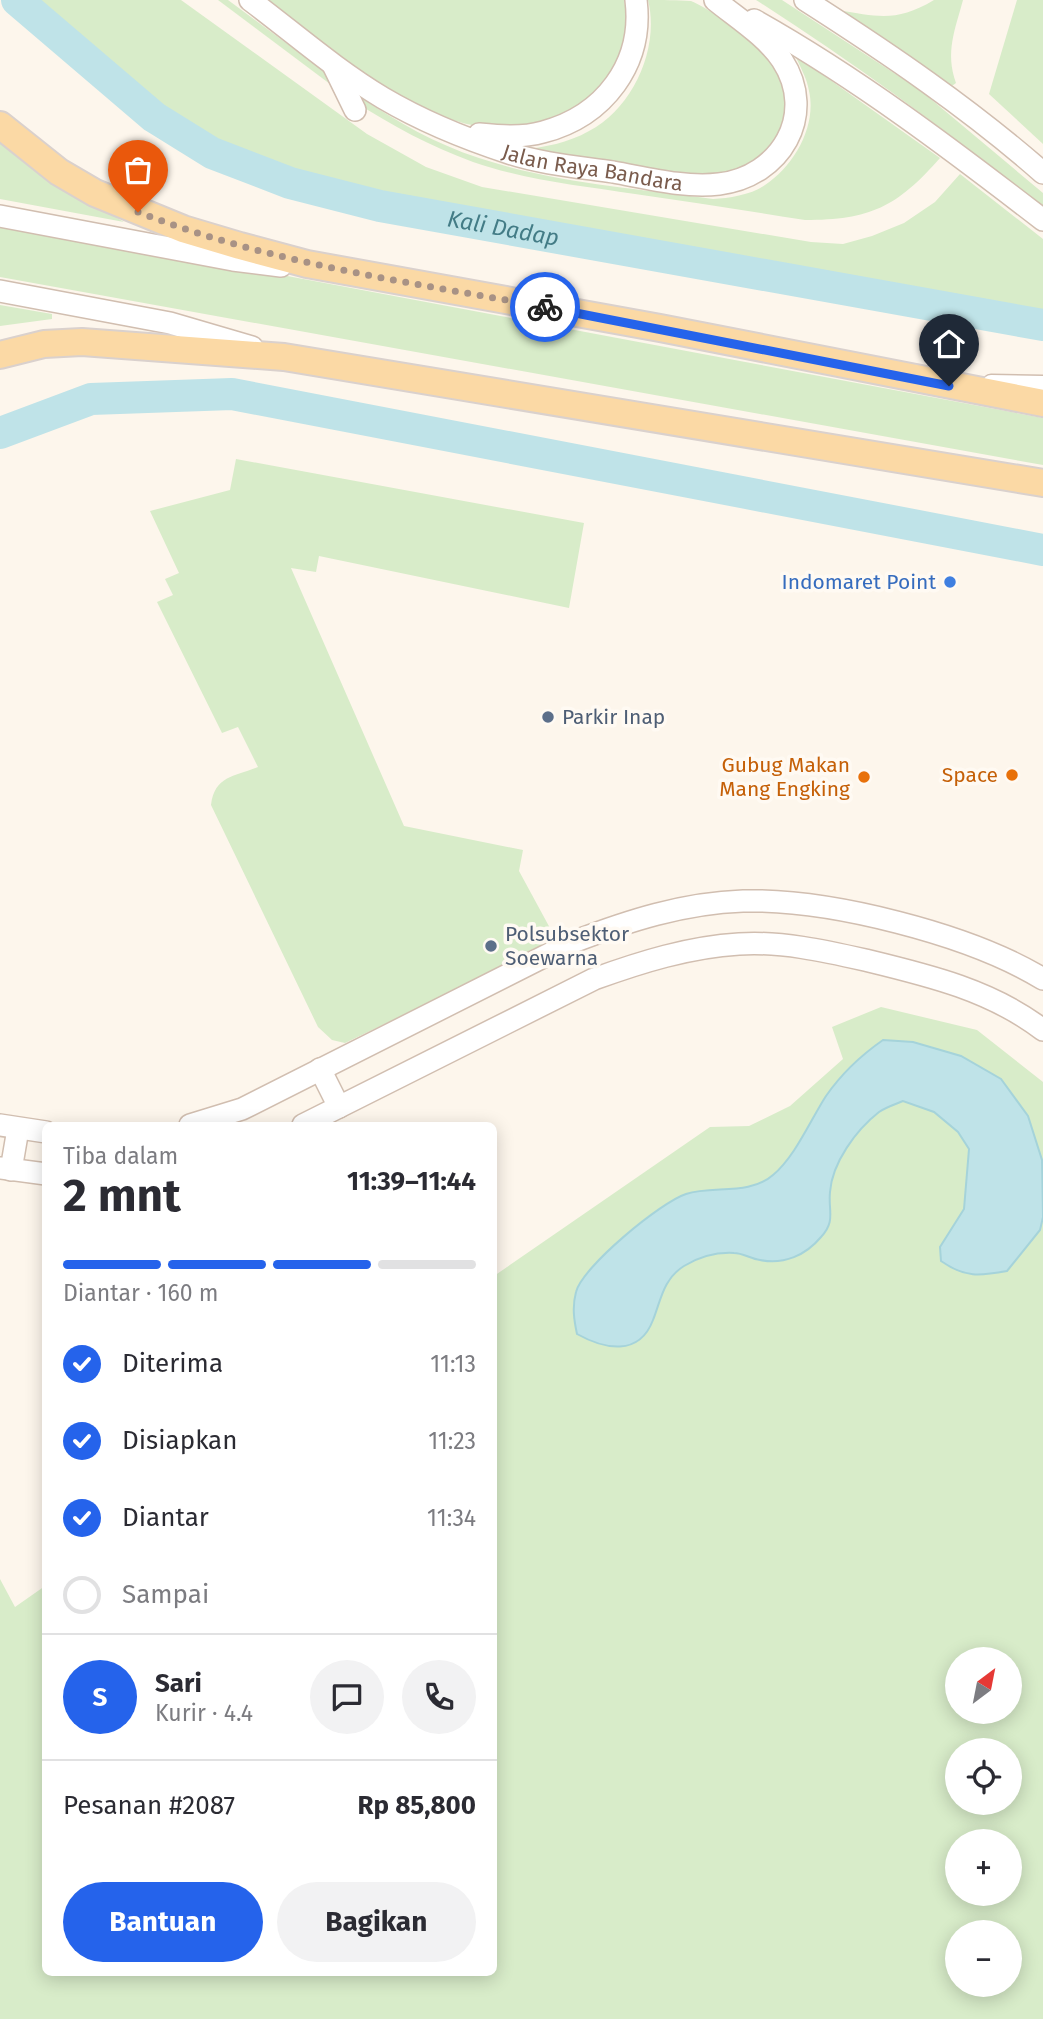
<!DOCTYPE html>
<html lang="id">
<head>
<meta charset="utf-8">
<style>
	body { margin:0; font-family:"Fira Sans",sans-serif; background:#f2f2f3; color:#2b2b33; height:100vh; display:flex; flex-direction:column; font-size:26px; white-space:nowrap }
	* { box-sizing:border-box; margin:0 }
	p { font-size:23px; color:#7c7c81 }
	.icon { flex:none; width:38px; height:38px; fill:none; stroke:currentColor; stroke-width:2; stroke-linecap:round; stroke-linejoin:round }
	.map { position:relative; flex:1; overflow:hidden }
	.details { position:absolute; left:42px; top:1122px; width:455px; height:854px; display:flex; flex-direction:column; background:#fff; border-radius:10px; box-shadow:0 4px 18px #0003 }
	.details>* { flex:none }
	.needle { width:46px; rotate:32deg }
	.buttons { position:absolute; left:945px; top:1647px; display:grid; gap:14px }
	.buttons a { display:grid; place-items:center; width:77px; height:77px; border-radius:50%; background:#fff; box-shadow:0 4px 18px #0003; font-size:35px }
	.pin { position:absolute; display:grid; place-items:center; width:60px; height:60px; color:#fff; margin:-72px -30px; border-radius:50% 50% 50% 0; rotate:-45deg; box-shadow:0 0 7px #0007 }
	.pin .icon { rotate:45deg }
	.courier { position:absolute; display:grid; place-items:center; width:70px; height:70px; margin:-35px; border:5px solid #2563eb; border-radius:50%; background:#fff; color:#222; box-shadow:0 2px 9px #0007 }
	.summary em { font-style:normal; font-weight:700 }
	.summary div { display:flex; flex-direction:column-reverse }
	.summary { display:flex; align-items:center; justify-content:space-between; height:119px; padding:0 21px }
	h1 { font-size:46px; font-weight:700; line-height:52px }
	.bar { display:grid; grid-template-columns:repeat(4,1fr); gap:10px 7px; align-content:center; height:84px; padding:0 21px }
	.bar i { height:9px; border-radius:5px; background:#e1e1e2 }
	.bar .current { background:#2563eb }
	.bar p { grid-column:span 4 }
	.line { display:flex; align-items:center; gap:18px; padding:0 21px; border-top:2px solid #e1e1e2 }
	.line div { flex:1 }
	.round { display:grid; place-items:center; flex:none; width:74px; height:74px; border-radius:37px; background:#f2f2f3 }
	ol { padding:0 21px; list-style:none }
	li { display:flex; align-items:center; gap:21px; height:77px }
	li p { margin-inline-start:auto }
	li .icon { padding:7px; border-radius:50%; background:#2563eb; color:#fff; stroke-width:4 }
	li:last-child { color:#7c7c81 }
	li i { width:38px; height:38px; border:4px solid #e1e1e2; border-radius:50% }
	.cta { display:flex; gap:14px; margin-top:auto; padding:14px 21px }
	.cta a { flex:1; height:80px; border-radius:42px; background:#2563eb; color:#fff; font-size:28px; font-weight:700; line-height:80px; text-align:center }
	.cta a+a { background:#f2f2f3; color:#2b2b33 }
	.map>svg:first-child { display:block }
	.green { fill:#d8ecc9; fill-rule:evenodd }
	.water { fill:#bfe3e8; stroke:#a5d3da; stroke-width:2 }
	.lines { fill:none; stroke-linecap:round; stroke-linejoin:round }
	.river { stroke:#bfe3e8; stroke-width:32 }
	.minor-casing { stroke:#d1beb0; stroke-width:19 }
	.tertiary-casing { stroke:#d1beb0; stroke-width:24 }
	.primary-casing { stroke:#dad1cd; stroke-width:30 }
	.minor { stroke:#fff; stroke-width:16 }
	.tertiary { stroke:#fff; stroke-width:21 }
	.primary { stroke:#fbd9a5; stroke-width:26 }
	.done { stroke:#a89285; stroke-width:7; stroke-dasharray:0 12.6 }
	.route { stroke:#2563eb; stroke-width:9 }
	.shop-dot { fill:#3f7fe0; stroke:#fffaf3; stroke-width:2.5 }
	.service-dot { fill:#5c6f8a; stroke:#fffaf3; stroke-width:2.5 }
	.food-dot { fill:#e8710a; stroke:#fffaf3; stroke-width:2.5 }
	.labels { text-anchor:middle; dominant-baseline:central; stroke-width:7; stroke-linejoin:round; paint-order:stroke }
	.street-label { font-size:21px; fill:#7a5c4d; stroke:#fffaf3 }
	.shop-label { font-size:21px; fill:#366cbe; stroke:#fffaf3; text-anchor:end }
	.service-label { font-size:21px; fill:#4e5e75; stroke:#fffaf3; text-anchor:start }
	.food-label { font-size:21px; fill:#c56008; stroke:#fffaf3; text-anchor:end }
	.water-label { font-size:23px; font-style:italic; fill:#437c86; stroke:#fffaf3 }
</style>
</head>
<body>
<div class="map">
<svg width="1043" height="2019" viewBox="0 0 1043 2019">
	<rect width="100%" height="100%" fill="#fdf6ec"/>
	<g class="green">
		<polygon points="28,0 181,0 367,134 426,167 482,187 811,242 843,244 872,236 904,223 935,202 960,174 1043,239 1043,322 380,202 292,180 214,148 157,113"/>
		<polygon points="218,0 228,0 328,74 334,87"/>
		<path d="M261,0H624C631,36 621,65 598,93C588,105 568,115 553,121C449,158 339,56 261,0Z"/>
		<path d="M648,0C660,0 679,0 691,1C710,9 756,40 769,56C798,92 788,150 743,168C728,175 712,175 696,176L521,150C545,147 568,143 589,131C633,108 660,48 648,0Z"/>
		<path d="M756,0H782L920,90L1043,193V207C951,134 856,64 756,0Z"/>
		<path d="M934,0H963C955,30 945,52 956,83L949,88L838,10C879,17 897,22 934,0Z"/>
		<polygon points="1017,0 1043,0 1043,144 989,94"/>
		<path d="M795,55L940,158C897,207 870,220 805,220C748,211 692,202 635,194C581,186 525,180 473,162C430,146 392,126 354,101L360,97C397,122 436,144 479,158C554,183 635,188 713,199C729,198 751,195 765,185C794,166 817,126 809,91C807,78 800,67 795,55Z"/>
		<polygon points="0,136 77,194 124,222 0,199"/>
		<polygon points="0,222 1043,418 1043,465 0,277"/>
		<polygon points="0,305 52,314 52,319 0,326"/>
		<path d="M236,459L584,523L569,608L319,556L316,572L291,568L404,826L523,850L519,871L557,941L345,1043L332,1040L318,1027L211,805C215,775 235,777 258,767L238,727L222,733L157,602L173,595L165,579L179,573L150,511L230,490Z"/>
		<path d="M881,1007L977,1030L1043,1082V2019H0V1579L15,1607L45,1586L46,1972H494V1276L710,1127L749,1126L790,1106L843,1059L832,1027ZM957,1659H1010V1712H957ZM957,1750H1010V1802H957ZM957,1841H1010V1894H957ZM957,1932H1010V1984H957Z"/>
	</g>
	<path class="water" d="M883,1040L913,1042L961,1056L1001,1079L1028,1116L1042,1160L1043,1217L1040,1230L1007,1271C980,1276 965,1278 941,1261L940,1247L964,1209L969,1149L958,1132L934,1112L903,1101C896,1104 886,1107 879,1112C856,1130 832,1163 830,1192C828,1211 836,1221 821,1237C806,1255 784,1265 760,1260C751,1259 743,1253 734,1253C716,1252 699,1257 684,1266C663,1279 661,1300 653,1320C639,1357 604,1349 577,1334C574,1320 572,1307 576,1292C582,1267 661,1202 686,1194C713,1185 749,1196 773,1175C795,1157 811,1119 826,1096C842,1073 860,1056 883,1040Z"/>
	<g class="lines">
		<g class="river">
			<path id="s1" d="M17,0L154,117L212,153L290,183L380,206L1043,325"/>
			<polyline points="0,433 91,399 232,394 1043,550"/>
		</g>
		<g class="minor-casing">
			<polyline id="minor" points="991,383 1043,384"/>
		</g>
		<g class="tertiary-casing">
			<g id="tertiary">
				<path id="s2" d="M250,0C294,33 336,70 383,98C422,121 466,139 509,153C542,164 579,167 613,172C647,178 684,188 719,184C780,177 818,115 782,60C766,36 737,18 715,0"/>
				<path d="M805,0C888,53 969,108 1043,173"/>
				<path d="M754,20C856,77 951,149 1043,220"/>
				<polyline points="333,65 355,110"/>
				<path d="M479,134C500,136 522,138 543,132C604,116 644,64 636,0"/>
				<polyline points="0,216 233,260 281,266"/>
				<polyline points="0,291 170,323 252,347"/>
				<polyline points="320,1069 339,1107"/>
				<polyline points="0,1125 46,1132"/>
				<path d="M190,1125L242,1109L573,942C628,921 683,903 743,901C830,899 969,934 1043,979"/>
				<path d="M303,1125L594,979C641,962 689,947 739,944C780,941 825,951 865,960C927,975 991,990 1043,1030"/>
				<polyline points="0,1168 46,1174"/>
				<polyline points="11,1170 18,1129"/>
			</g>
		</g>
		<g class="primary-casing">
			<g id="primary">
				<polyline points="0,125 59,172 95,193 183,229 240,246 307,264 660,328 1043,403"/>
				<polyline points="0,355 44,344 82,342 284,357 1043,483"/>
			</g>
		</g>
		<use href="#minor" class="minor"/>
		<use href="#tertiary" class="tertiary"/>
		<use href="#primary" class="primary"/>
	</g>
	<g class="lines">
		<path class="done" d="M138,212C269,263 407,282 545,307"/>
		<polyline class="route" points="545,307 949,386"/>
	</g>
	<circle class="shop-dot" cx="950" cy="582" r="7"/>
	<g class="service-dot">
		<circle cx="548" cy="717" r="7"/>
		<circle cx="491" cy="946" r="7"/>
	</g>
	<g class="food-dot">
		<circle cx="1012" cy="775" r="7"/>
		<circle cx="864" cy="777" r="7"/>
	</g>
	<g class="labels">
		<g class="street-label">
			<text stroke="none"><textPath href="#s2" startOffset="388">Jalan Raya Bandara</textPath></text>
		</g>
		<g class="shop-label">
			<text x="936" y="582">Indomaret Point</text>
		</g>
		<g class="service-label">
			<text x="562" y="717">Parkir Inap</text>
			<text x="505" y="934">Polsubsektor<tspan x="505" dy="24">Soewarna</tspan></text>
		</g>
		<g class="food-label">
			<text x="850" y="765">Gubug Makan<tspan x="850" dy="24">Mang Engking</tspan></text>
			<text x="998" y="775">Space</text>
		</g>
		<g class="water-label">
			<text stroke="none"><textPath href="#s1" startOffset="550">Kali Dadap</textPath></text>
		</g>
	</g>
</svg>
<div class="buttons">
<a><svg class="needle" viewBox="-14 -14 28 28"><path d="M0-13l5 13h-10z" fill="#e53935"/><path d="M0 13l5-13h-10z" fill="#7c7c81"/></svg></a>
<a><svg class="icon" aria-label="locate" viewBox="0 0 24 24"><circle cx="12" cy="12" r="6"/><path d="M12 2v4M12 18v4M2 12h4M18 12h4"/></svg></a>
<a>+</a>
<a>−</a>
</div>
<div class="pin" style="left:138px;top:212px;background:#ea580c"><svg class="icon" aria-label="bag" viewBox="0 0 24 24"><path d="M5 8h14l-1 12H6zM9 8a3 3 0 0 1 6 0"/></svg></div>
<div class="pin" style="left:949px;top:386px;background:#1f2937"><svg class="icon" aria-label="home" viewBox="0 0 24 24"><path d="M3 11l9-7 9 7M6 9v11h12V9"/></svg></div>
<div class="courier" style="left:545px;top:307px"><svg class="icon" aria-label="bike" viewBox="0 0 24 24"><circle cx="6" cy="16" r="4"/><circle cx="18" cy="16" r="4"/><path d="M6 16l4-8h5l3 8M10 8l3 8H6M13 5h3"/></svg></div>
<section class="details">
<div class="summary"><div><h1>2 mnt</h1><p>Tiba dalam</p></div><em>11:39–11:44</em></div>
<div class="bar"><i class="current"></i><i class="current"></i><i class="current"></i><i></i><p>Diantar · 160 m</p></div>
<ol>
<li><svg class="icon" aria-label="check" viewBox="0 0 24 24"><path d="M5 12l5 5 9-10"/></svg>Diterima<p>11:13</p></li>
<li><svg class="icon" aria-label="check" viewBox="0 0 24 24"><path d="M5 12l5 5 9-10"/></svg>Disiapkan<p>11:23</p></li>
<li><svg class="icon" aria-label="check" viewBox="0 0 24 24"><path d="M5 12l5 5 9-10"/></svg>Diantar<p>11:34</p></li>
<li><i></i>Sampai</li>
</ol>
<div class="line" style="height:126px"><b class="round" style="background:#2563eb;color:#fff">S</b><div><b>Sari</b><p>Kurir · 4.4</p></div><a class="round"><svg class="icon" aria-label="chat" viewBox="0 0 24 24"><path d="M4 5h16v11H9l-5 4z"/></svg></a><a class="round"><svg class="icon" aria-label="phone" viewBox="0 0 24 24"><path d="M5 4h4l2 5-3 2q2 4 5 5l2-3 5 2v4C11 20 4 13 5 4z"/></svg></a></div>
<div class="line" style="height:91px"><div>Pesanan #2087</div><b>Rp 85,800</b></div>
<div class="cta"><a>Bantuan</a><a>Bagikan</a></div>
</section>
</div>
</body>
</html>
